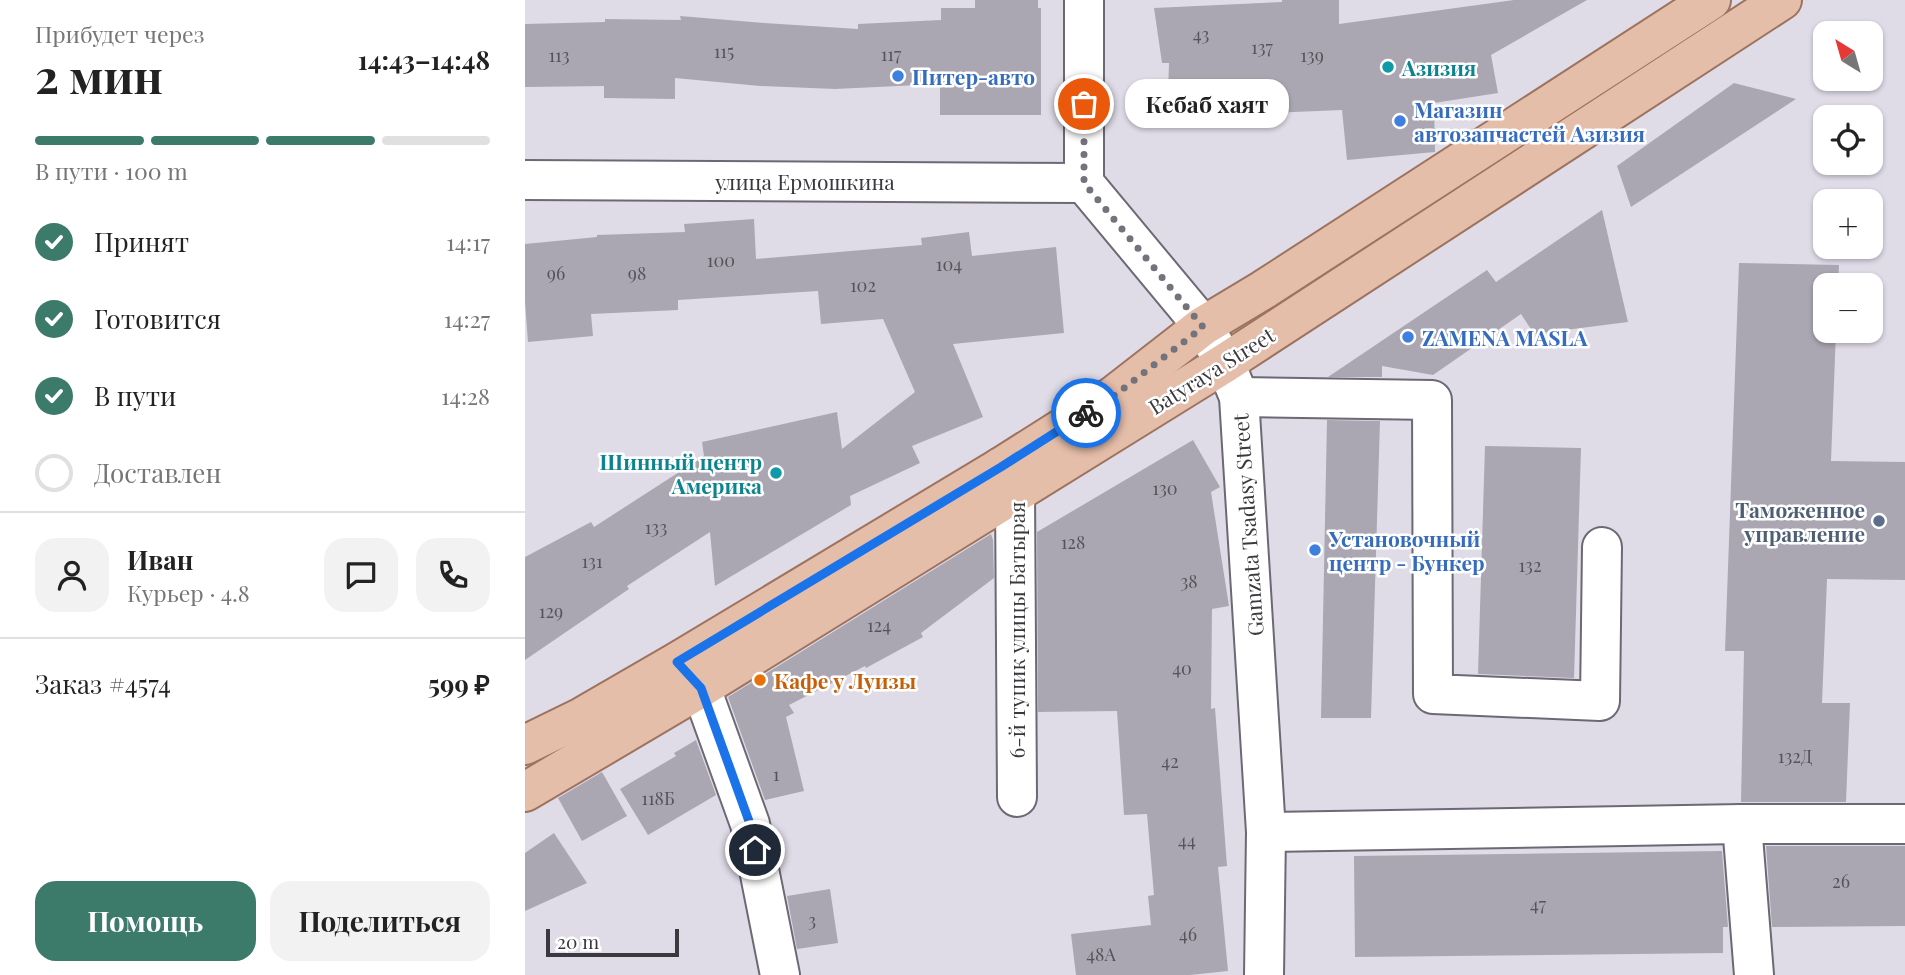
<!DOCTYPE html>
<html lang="ru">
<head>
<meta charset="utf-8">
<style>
	body { margin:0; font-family:"Playfair Display",serif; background:#f2f2f2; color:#222; height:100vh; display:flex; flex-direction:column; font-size:26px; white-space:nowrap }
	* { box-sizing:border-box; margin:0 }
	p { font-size:23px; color:#767676 }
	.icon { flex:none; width:38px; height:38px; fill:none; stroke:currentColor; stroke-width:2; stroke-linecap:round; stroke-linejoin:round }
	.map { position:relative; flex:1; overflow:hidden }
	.drawer { display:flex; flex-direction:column; background:#fff; width:525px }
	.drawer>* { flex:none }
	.needle { width:46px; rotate:323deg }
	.controls { position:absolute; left:1288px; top:21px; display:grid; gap:14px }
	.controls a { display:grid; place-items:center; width:70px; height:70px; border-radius:14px; background:#fff; box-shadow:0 2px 5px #0004; font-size:35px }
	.scale { position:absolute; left:21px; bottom:18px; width:133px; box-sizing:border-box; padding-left:7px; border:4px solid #3a393e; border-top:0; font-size:19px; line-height:24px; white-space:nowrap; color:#3a393e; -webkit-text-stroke:5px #fff; paint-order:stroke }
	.pin { position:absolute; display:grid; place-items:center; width:60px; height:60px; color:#fff; margin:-30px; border:4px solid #fff; border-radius:50%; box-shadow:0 2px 7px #0007 }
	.courier { position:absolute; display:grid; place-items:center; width:70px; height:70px; margin:-35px; border:5px solid #1a73e8; border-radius:50%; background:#fff; color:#222; box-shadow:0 2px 9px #0007 }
	.bubble { position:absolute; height:49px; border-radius:21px; background:#fff; box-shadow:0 2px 5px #0004; font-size:23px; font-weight:700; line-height:49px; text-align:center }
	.headline em { font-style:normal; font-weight:700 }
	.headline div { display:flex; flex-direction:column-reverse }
	.headline { display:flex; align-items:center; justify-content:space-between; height:119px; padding:0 35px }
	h1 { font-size:46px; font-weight:700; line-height:52px }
	.bar { display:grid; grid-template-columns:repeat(4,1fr); gap:10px 7px; align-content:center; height:84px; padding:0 35px }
	.bar i { height:9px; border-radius:5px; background:#e0e0e0 }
	.bar .on { background:#3c7b69 }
	.bar p { grid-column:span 4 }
	.line { display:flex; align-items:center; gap:18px; padding:0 35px; border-top:2px solid #e0e0e0 }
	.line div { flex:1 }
	.round { display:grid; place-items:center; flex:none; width:74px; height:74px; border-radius:21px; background:#f2f2f2 }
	ol { padding:0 35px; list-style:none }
	li { display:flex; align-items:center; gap:21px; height:77px }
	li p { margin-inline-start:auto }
	li .icon { padding:7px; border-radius:50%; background:#3c7b69; color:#fff; stroke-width:4 }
	li:last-child { color:#767676 }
	li i { width:38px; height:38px; border:4px solid #e0e0e0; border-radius:50% }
	.cta { display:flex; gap:14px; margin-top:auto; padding:14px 35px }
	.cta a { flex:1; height:80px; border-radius:21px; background:#3c7b69; color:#fff; font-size:28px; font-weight:700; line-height:80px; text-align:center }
	.cta a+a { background:#f2f2f2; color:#222 }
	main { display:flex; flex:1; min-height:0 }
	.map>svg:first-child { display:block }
	.building { fill:#aaa7b3 }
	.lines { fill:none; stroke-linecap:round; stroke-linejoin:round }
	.minor-casing { stroke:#6c6974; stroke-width:42 }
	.major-casing { stroke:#9d735f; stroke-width:42 }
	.minor { stroke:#fff; stroke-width:38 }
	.major { stroke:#e5beaa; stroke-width:38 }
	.done { stroke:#74727a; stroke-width:7; stroke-dasharray:0 12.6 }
	.route { stroke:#1a73e8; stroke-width:9 }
	.culture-dot { fill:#0f9aa8; stroke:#fff; stroke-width:2.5 }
	.shop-dot { fill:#3f7fe0; stroke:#fff; stroke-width:2.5 }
	.service-dot { fill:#5c6f8a; stroke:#fff; stroke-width:2.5 }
	.food-dot { fill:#e8710a; stroke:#fff; stroke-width:2.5 }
	.labels { text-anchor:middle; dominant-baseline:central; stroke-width:5; stroke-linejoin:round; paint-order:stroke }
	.number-label { font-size:18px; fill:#56545b }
	.culture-label { font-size:21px; font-weight:bold; fill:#0d838f; stroke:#fff; text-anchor:start }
	.shop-label { font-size:21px; font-weight:bold; fill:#366cbe; stroke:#fff; text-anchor:start }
	.street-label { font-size:21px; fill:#3a393e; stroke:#fff }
	.service-label { font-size:21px; font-weight:bold; fill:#4e5e75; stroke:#fff; text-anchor:end }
	.food-label { font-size:21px; font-weight:bold; fill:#c56008; stroke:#fff; text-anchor:start }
</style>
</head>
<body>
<main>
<section class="drawer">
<div class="headline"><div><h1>2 мин</h1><p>Прибудет через</p></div><em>14:43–14:48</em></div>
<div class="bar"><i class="on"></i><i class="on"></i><i class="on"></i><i></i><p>В пути · 100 m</p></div>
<ol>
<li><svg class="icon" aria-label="check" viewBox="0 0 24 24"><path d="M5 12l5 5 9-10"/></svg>Принят<p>14:17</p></li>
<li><svg class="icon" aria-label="check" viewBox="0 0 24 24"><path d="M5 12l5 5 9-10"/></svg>Готовится<p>14:27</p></li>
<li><svg class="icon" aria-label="check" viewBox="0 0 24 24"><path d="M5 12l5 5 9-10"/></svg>В пути<p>14:28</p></li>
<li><i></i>Доставлен</li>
</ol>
<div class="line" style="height:126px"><a class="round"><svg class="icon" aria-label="person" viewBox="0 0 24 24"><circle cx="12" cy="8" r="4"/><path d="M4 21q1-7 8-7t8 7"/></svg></a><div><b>Иван</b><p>Курьер · 4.8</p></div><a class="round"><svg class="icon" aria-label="chat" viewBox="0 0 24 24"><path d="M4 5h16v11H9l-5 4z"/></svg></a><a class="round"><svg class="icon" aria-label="phone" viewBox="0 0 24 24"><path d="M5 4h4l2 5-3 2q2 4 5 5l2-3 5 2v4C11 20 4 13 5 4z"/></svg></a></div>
<div class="line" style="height:91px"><div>Заказ #4574</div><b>599 ₽</b></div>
<div class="cta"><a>Помощь</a><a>Поделиться</a></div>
</section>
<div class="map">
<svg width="1380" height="975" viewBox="0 0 1380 975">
	<rect width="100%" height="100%" fill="#dfdce8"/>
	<g class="building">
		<polygon points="450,0 513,0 513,8 516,8 516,115 415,115 415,84 310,89 235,86 150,78 150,99 79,98 79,86 0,87 0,24 80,22 80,19 156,20 155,16 239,23 333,29 333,24 416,20 416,8 450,8"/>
		<polygon points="757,0 814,0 814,24 989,0 1062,0 966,55 973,93 909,103 910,152 822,160 817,110 745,113 745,119 693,117 694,125 642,127 644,63 637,63 629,8 757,2"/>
		<polygon points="1209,83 1271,99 1106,207 1092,166"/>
		<polygon points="1077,210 1103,322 1009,334 996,314 908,375 857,366 857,377 803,377 962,270 971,282"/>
		<polygon points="229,219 231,259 397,245 396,238 444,232 447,256 531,247 539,333 428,344 458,417 387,446 395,463 325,496 326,505 190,586 185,532 102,586 104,589 0,660 0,557 66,522 69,527 179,456 177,442 312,412 317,449 390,392 358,319 296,324 293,291 153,300 153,310 66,314 68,336 3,342 0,302 0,244 72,237 72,235 160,232 159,224"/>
		<polygon points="1214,263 1314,265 1313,285 1300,285 1300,331 1311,331 1306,461 1380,462 1380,580 1302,579 1297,703 1325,703 1321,802 1216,802 1219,651 1200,651"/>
		<polygon points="802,420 855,421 846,718 796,718"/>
		<polygon points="668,440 695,487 686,492 704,606 687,609 686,709 690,708 702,866 693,867 703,971 665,975 551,975 546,934 626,925 623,896 629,895 622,814 599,815 592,711 513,712 512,532"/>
		<polygon points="960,446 1056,448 1049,678 953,674"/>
		<polygon points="466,534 468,540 469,578 396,633 398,637 341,668 340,666 264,705 269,713 261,717 279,791 240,800 203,697"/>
		<polygon points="171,740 191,795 123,835 95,789 151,756 149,753"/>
		<polygon points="77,772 102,816 57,841 33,798"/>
		<polygon points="29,833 62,883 0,911 0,853"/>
		<polygon points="1241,846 1380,846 1380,926 1247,927"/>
		<polygon points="1197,851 1203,927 1198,927 1198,953 830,957 829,856"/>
		<polygon points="305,889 313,943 272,949 262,896"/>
	</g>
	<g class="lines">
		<g class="minor-casing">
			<g id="minor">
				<polyline points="559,0 559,183 678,326 700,363 714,397 741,832 739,975"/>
				<polyline points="0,180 559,183"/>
				<polyline points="714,397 907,400 908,694 1075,701 1077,547"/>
				<polyline points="476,467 490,493 492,797"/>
				<polyline points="155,665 176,688 225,824 255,975"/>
				<polyline points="1217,824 1229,975"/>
				<polyline points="741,832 1217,824 1380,824"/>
			</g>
		</g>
		<g class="major-casing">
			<g id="major">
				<polyline points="0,745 57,717 152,662 476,467 588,396 678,326 738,290 1186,0"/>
				<polyline points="0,792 176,688 700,363 1257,0"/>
			</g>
		</g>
		<use href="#minor" class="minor"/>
		<use href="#major" class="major"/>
	</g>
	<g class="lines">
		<polyline class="done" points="559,104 559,183 678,327 590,395 561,413"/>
		<polyline class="route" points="230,850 225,824 176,688 152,662 476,467 561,413"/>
	</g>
	<g class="culture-dot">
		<circle cx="863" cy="67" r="7"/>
		<circle cx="251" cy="473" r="7"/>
	</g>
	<g class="shop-dot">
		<circle cx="373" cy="76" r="7"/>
		<circle cx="875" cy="121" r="7"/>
		<circle cx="883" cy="337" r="7"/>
		<circle cx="790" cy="550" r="7"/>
	</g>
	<circle class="service-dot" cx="1354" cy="521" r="7"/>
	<circle class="food-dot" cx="235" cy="680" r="7"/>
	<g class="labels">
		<g class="number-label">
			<text x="676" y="34">43</text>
			<text x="737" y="47">137</text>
			<text x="199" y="51">115</text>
			<text x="366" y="54">117</text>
			<text x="34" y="55">113</text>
			<text x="787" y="55">139</text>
			<text x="196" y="260">100</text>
			<text x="424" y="264">104</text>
			<text x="31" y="273">96</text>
			<text x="112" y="273">98</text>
			<text x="338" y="285">102</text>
			<text x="640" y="488">130</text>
			<text x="131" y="527">133</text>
			<text x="548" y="542">128</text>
			<text x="67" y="561">131</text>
			<text x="1005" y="565">132</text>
			<text x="664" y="581">38</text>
			<text x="26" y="611">129</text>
			<text x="354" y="625">124</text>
			<text x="657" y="668">40</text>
			<text x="1270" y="756">132Д</text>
			<text x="645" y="761">42</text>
			<text x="251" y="774">1</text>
			<text x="133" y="798">118Б</text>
			<text x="662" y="840">44</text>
			<text x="1316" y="881">26</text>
			<text x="1013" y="904">47</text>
			<text x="287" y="920">3</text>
			<text x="663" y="934">46</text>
			<text x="576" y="954">48А</text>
		</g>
		<g class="culture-label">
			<text x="877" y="67">Азизия</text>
			<text x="237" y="461" text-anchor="end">Шинный центр<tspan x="237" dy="24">Америка</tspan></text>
		</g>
		<g class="shop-label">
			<text x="387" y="76">Питер-авто</text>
			<text x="889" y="109">Магазин<tspan x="889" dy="24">автозапчастей Азизия</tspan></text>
			<text x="897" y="337">ZAMENA MASLA</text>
			<text x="804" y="538">Установочный<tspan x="804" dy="24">центр - Бункер</tspan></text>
		</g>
		<g class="street-label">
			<text x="280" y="181">улица Ермошкина</text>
			<text transform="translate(686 370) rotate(-32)">Batyraya Street</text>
			<text transform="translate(722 525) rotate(-94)">Gamzata Tsadasy Street</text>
			<text transform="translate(491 630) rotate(-90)">6-й тупик улицы Батырая</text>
		</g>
		<g class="service-label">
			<text x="1340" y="509">Таможенное<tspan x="1340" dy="24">управление</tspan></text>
		</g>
		<g class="food-label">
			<text x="249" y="680">Кафе у Луизы</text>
		</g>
	</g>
</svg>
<div class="controls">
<a><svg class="needle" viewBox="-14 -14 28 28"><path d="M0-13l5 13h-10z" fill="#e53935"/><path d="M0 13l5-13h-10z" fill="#767676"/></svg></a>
<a><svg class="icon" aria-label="locate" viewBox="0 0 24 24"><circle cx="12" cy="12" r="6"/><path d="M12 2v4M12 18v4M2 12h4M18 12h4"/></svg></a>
<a>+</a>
<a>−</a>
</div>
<div class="scale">20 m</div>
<div class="pin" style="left:559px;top:104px;background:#ea580c"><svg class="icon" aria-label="bag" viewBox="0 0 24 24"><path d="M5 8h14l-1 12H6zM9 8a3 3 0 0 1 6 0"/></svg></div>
<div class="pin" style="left:230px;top:850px;background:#1f2937"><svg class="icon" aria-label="home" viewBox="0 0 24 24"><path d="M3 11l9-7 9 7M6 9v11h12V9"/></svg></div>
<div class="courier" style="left:561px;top:413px"><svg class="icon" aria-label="bike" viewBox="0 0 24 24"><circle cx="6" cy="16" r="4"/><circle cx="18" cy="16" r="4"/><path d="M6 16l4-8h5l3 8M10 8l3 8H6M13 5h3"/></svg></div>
<div class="bubble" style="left:600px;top:79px;width:164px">Кебаб хаят</div>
</div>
</main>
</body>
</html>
